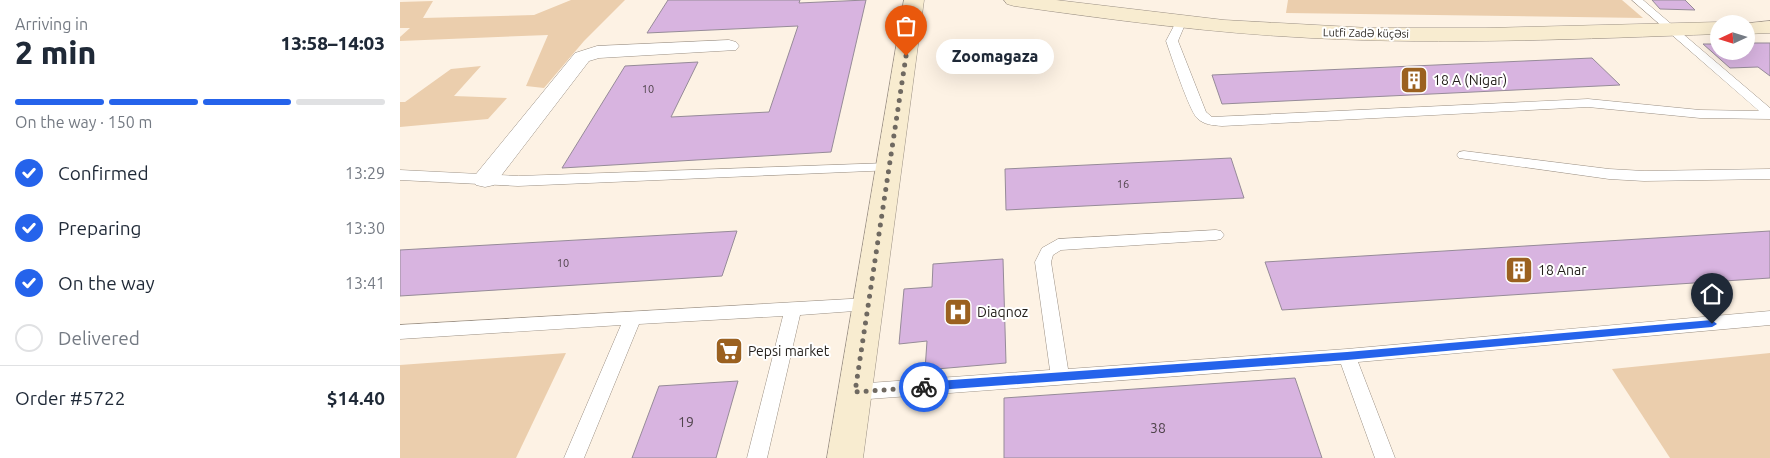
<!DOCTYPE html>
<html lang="en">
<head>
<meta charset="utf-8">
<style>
	body { margin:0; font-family:Ubuntu,sans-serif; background:#f2f2f3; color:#1f2937; height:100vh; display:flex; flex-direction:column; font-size:19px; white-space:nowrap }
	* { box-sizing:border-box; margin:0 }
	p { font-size:16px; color:#747a83 }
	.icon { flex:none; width:28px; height:28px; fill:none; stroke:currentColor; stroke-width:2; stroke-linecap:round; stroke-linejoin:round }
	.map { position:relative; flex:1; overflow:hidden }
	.side { display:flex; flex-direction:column; background:#fff; width:400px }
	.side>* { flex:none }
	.needle { width:32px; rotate:266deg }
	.tools { position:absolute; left:1310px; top:15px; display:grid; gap:10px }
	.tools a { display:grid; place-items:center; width:45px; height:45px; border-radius:50%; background:#fff; box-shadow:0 5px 20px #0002; font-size:25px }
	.pin { position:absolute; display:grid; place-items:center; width:42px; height:42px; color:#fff; margin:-51px -21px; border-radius:50% 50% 50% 0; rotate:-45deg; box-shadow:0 0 5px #0007 }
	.pin .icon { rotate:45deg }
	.courier { position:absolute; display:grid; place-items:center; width:50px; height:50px; margin:-25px; border:4px solid #2563eb; border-radius:50%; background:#fff; color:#222; box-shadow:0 1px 6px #0007 }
	.bubble { position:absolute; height:35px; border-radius:18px; background:#fff; box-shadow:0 5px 20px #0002; font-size:16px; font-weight:800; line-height:35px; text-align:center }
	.overview em { font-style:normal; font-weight:800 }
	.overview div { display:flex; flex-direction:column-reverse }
	.overview { display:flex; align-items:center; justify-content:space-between; height:85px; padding:0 15px }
	h1 { font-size:32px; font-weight:800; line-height:38px }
	.bar { display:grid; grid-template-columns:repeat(4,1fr); gap:8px 5px; align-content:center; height:60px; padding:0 15px }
	.bar i { height:6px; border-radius:4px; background:#e0e1e3 }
	.bar .selected { background:#2563eb }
	.bar p { grid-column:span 4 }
	.line { display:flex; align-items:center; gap:12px; padding:0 15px; border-top:1px solid #e0e1e3 }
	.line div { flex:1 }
	ol { padding:0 15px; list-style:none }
	li { display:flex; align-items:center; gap:15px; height:55px }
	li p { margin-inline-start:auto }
	li .icon { padding:5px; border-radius:50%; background:#2563eb; color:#fff; stroke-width:4 }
	li:last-child { color:#747a83 }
	li i { width:28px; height:28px; border:2px solid #e0e1e3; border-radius:50% }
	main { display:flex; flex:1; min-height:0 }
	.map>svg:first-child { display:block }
	.green { fill:#ebcead }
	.building { fill:#d8b4e0; stroke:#968b98 }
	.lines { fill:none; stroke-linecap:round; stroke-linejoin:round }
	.lane-casing { stroke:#9b9084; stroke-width:1 }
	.street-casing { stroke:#9b9084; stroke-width:1 }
	.secondary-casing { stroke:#9b9084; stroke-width:1 }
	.lane { fill:#fff; fill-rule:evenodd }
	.street { fill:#fff; fill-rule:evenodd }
	.secondary { fill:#f8ecd0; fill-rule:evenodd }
	.route { fill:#2563eb }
	.done { stroke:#6f6961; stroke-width:5; stroke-dasharray:0 9 }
	.labels { text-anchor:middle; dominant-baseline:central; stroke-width:4; stroke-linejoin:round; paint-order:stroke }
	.far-street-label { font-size:11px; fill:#231f1a; stroke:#fff }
	.number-label { font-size:11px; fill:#50444c }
	.poi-label { font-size:14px; fill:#231f1a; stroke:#fff; text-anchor:start }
	.near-number-label { font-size:14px; fill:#50444c }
</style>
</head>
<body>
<main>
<section class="side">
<div class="overview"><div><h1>2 min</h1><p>Arriving in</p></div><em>13:58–14:03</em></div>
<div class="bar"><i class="selected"></i><i class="selected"></i><i class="selected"></i><i></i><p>On the way · 150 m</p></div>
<ol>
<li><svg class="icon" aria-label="check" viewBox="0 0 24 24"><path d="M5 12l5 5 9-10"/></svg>Confirmed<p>13:29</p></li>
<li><svg class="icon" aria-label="check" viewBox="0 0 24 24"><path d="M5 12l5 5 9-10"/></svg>Preparing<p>13:30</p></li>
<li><svg class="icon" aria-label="check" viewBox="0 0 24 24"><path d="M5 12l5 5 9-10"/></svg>On the way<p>13:41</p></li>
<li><i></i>Delivered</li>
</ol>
<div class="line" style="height:65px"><div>Order #5722</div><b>$14.40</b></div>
</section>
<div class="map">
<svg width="1370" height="458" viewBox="0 0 1370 458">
	<rect width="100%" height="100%" fill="#fdf2e4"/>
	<g class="green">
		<polygon points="171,0 225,0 184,41 144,88 126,86 148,35 0,41 0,37 10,28 0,28 0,2 33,1 23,18 134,15"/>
		<polygon points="888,0 1222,0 1243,18 886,13"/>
		<polygon points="81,66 54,96 107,98 88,119 0,127 0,102 5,102 51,69"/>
		<polygon points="166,353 116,458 0,458 0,365"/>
		<polygon points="1370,353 1370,458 1270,458 1212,369"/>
	</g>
	<g class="building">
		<polygon points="268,0 400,0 399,3 466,0 431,152 162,168 225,66 298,62 271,117 369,112 398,26 247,33"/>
		<polygon points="1252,0 1285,0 1295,10 1260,9"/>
		<polygon points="1346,43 1370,43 1370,76 1358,67 1330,68 1303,44 1319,44 1319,51 1346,51"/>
		<polygon points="1192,58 1220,85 822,104 812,75"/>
		<polygon points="831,158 844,198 606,210 605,169"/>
		<polygon points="337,231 322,276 0,296 0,250"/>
		<polygon points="1370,231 1370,278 882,310 865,262"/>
		<polygon points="603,259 606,363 525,370 527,341 499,344 504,289 532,287 533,264"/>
		<polygon points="895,378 922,458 604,458 604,398"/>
		<polygon points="338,381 316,458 232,458 259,386"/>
	</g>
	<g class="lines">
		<g class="lane-casing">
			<g id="lane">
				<path d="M1232,0H1243L1370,108V119L1300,118L1188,107L822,126C812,125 804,125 797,118C789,110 771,55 766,41L777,20H785L786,22L778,41L806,112L812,117L1188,99L1300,110L1359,111Z"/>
				<polygon points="1064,151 1209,169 1244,171 1370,169 1370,179 1244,181 1209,179 1059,158 1057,155 1059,152"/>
				<polygon points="489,163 494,164 496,167 494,170 118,186 0,180 0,170 118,176"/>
				<polygon points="816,230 821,231 824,235 821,239 816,240 661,250 653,255 651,262 668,369 947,349 1370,311 1370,325 958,362 995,458 975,458 941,364 455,400 449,398 446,392 449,386 455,384 650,370 635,262 642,248 658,239"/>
				<polygon points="468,298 474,299 476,304 474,309 468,310 400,315 367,458 347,458 383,316 239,324 184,458 164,458 221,325 0,339 0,325"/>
			</g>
		</g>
		<g class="street-casing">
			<polygon id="street" points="329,40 336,42 339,46 336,50 199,58 189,61 94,185 85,187 76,185 72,179 175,53 197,46"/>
		</g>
		<g class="secondary-casing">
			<g id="secondary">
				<polygon points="504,0 524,0 463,458 427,458"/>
				<path d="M604,0H656L824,20L970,28H1086L1319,22L1326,24H1319V34C1183,39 1047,45 911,38C811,33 713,20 614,6L607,4Z"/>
				<polygon points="1370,21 1370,33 1346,34 1346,24 1339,24"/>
			</g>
		</g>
		<use href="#lane" class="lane"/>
		<use href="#street" class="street"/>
		<use href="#secondary" class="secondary"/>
	</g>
	<polygon class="route" points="1312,320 1317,324 1312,327 947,360 524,391 519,387 524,382 947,352"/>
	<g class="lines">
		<polyline class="done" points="506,56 455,392 524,387"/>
	</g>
	<defs>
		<g id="building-square" transform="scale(1.4375)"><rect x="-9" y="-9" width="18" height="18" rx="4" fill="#9b6120" stroke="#fff"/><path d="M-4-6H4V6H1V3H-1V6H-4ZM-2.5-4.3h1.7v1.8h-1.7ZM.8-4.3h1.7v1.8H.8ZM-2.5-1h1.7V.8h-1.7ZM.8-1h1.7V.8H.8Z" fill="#fff"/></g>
		<g id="hospital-square" transform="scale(1.4375)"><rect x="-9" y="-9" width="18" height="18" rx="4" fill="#9b6120" stroke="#fff"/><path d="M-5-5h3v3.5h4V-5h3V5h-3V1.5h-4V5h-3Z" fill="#fff"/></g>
		<g id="supermarket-square" transform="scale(1.4375)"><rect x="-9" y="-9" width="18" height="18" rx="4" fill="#9b6120" stroke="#fff"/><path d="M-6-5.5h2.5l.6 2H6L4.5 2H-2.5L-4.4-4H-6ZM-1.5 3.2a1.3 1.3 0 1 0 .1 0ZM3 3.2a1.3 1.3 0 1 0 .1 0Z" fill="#fff"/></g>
	</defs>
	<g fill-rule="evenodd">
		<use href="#building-square" x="1014" y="80"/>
		<use href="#building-square" x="1119" y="270"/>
		<use href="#hospital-square" x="558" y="312"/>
		<use href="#supermarket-square" x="329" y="351"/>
	</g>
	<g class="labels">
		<g class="far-street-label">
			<text transform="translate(966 33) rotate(1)">Lutfi Zadə küçəsi</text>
		</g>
		<g class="number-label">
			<text x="248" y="89">10</text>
			<text x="723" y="184">16</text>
			<text x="163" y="263">10</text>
		</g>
		<g class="poi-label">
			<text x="1033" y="80">18 A (Nigar)</text>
			<text x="1138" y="270">18 Anar</text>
			<text x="577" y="312">Diaqnoz</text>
			<text x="348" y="351">Pepsi market</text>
		</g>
		<g class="near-number-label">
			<text x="286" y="422">19</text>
			<text x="758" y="428">38</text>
		</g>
	</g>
</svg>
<div class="tools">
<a><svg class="needle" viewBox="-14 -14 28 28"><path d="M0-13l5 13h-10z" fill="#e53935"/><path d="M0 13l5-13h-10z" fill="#747a83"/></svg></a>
</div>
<div class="pin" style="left:506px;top:56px;background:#ea580c"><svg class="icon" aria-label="bag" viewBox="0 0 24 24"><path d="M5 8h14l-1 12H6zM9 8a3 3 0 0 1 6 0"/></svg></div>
<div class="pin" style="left:1312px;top:324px;background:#1f2937"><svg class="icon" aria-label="home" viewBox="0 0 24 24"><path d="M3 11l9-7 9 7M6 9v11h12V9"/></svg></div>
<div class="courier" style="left:524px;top:387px"><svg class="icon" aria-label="bike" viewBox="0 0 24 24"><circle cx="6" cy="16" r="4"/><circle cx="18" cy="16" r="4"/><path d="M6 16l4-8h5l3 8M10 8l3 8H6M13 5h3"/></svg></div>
<div class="bubble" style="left:536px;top:39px;width:118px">Zoomagaza</div>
</div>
</main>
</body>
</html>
